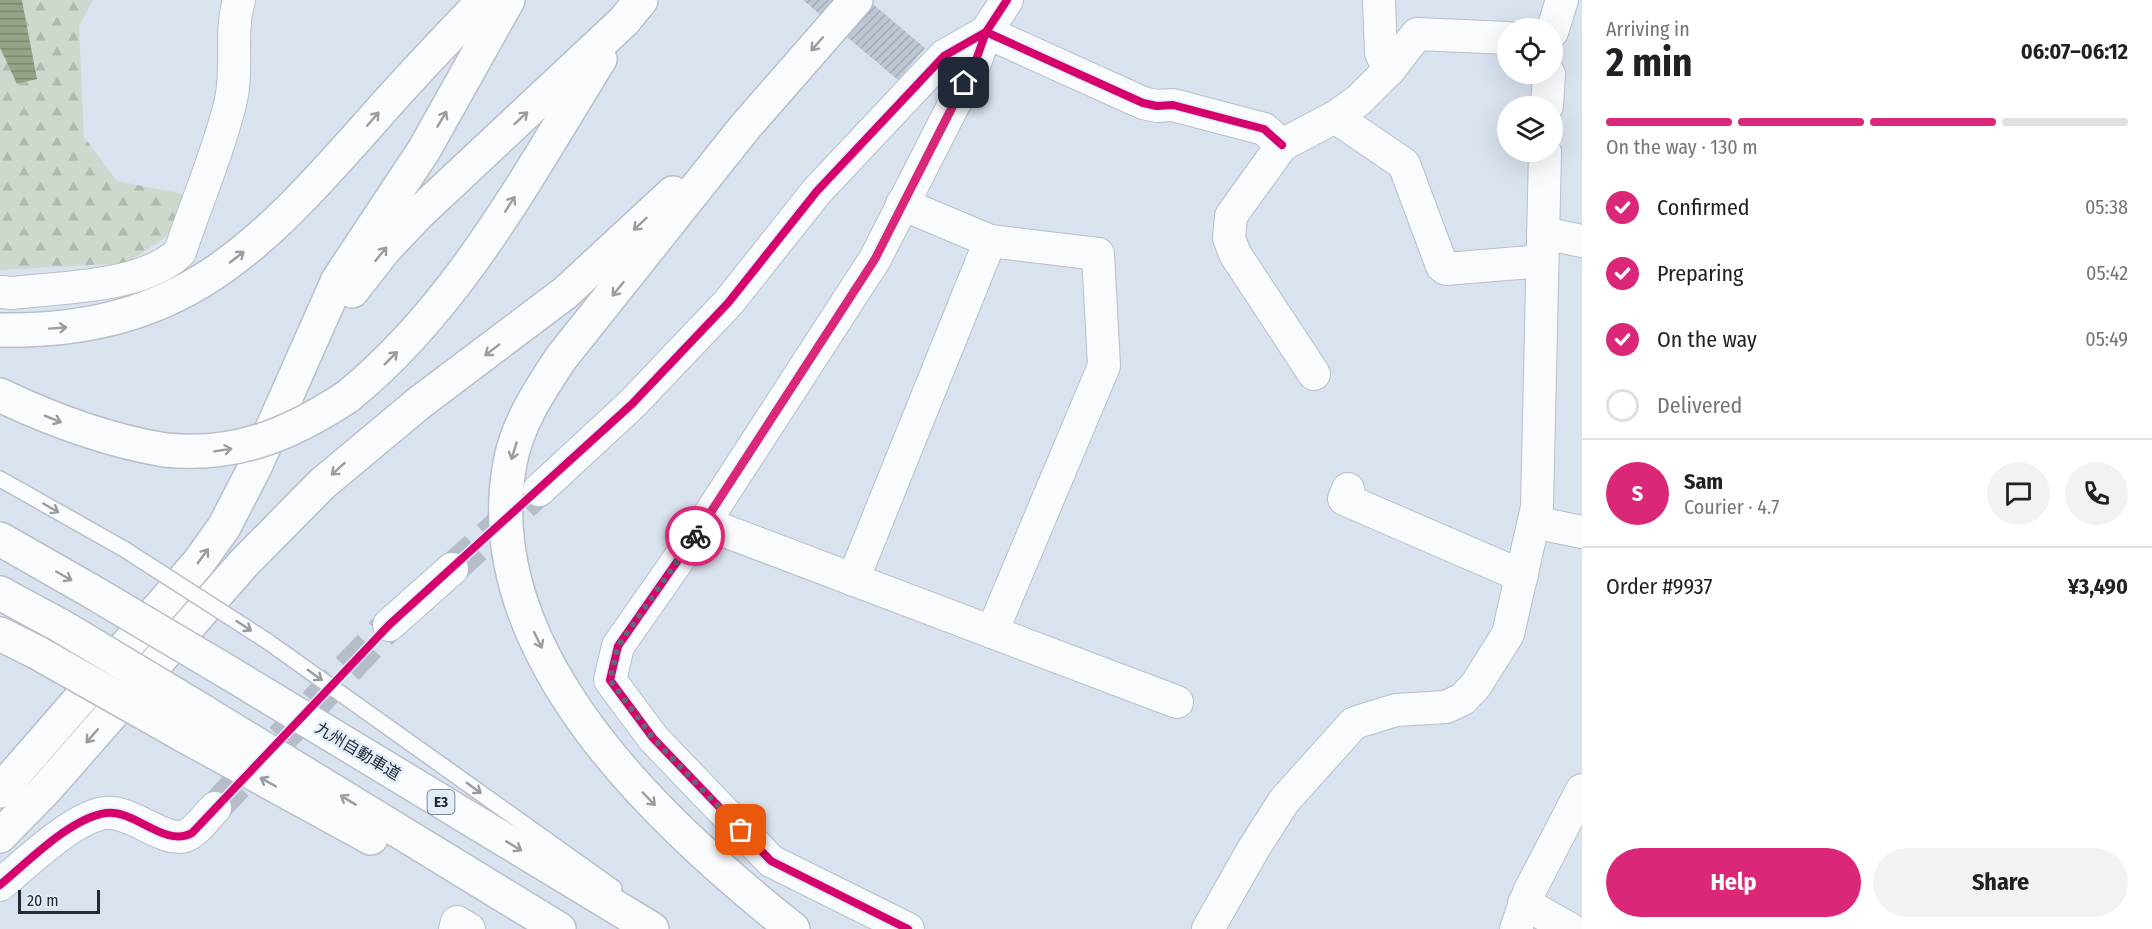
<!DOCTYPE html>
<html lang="en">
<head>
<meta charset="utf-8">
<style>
	body { margin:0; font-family:"Fira Sans Condensed","Noto Sans JP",sans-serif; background:#f2f2f2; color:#202124; height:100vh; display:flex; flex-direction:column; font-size:22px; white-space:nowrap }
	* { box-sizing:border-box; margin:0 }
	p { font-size:20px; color:#757577 }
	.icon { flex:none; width:33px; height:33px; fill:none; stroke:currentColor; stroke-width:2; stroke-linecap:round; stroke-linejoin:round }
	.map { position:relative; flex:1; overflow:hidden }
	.side { display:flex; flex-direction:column; background:#fff; width:570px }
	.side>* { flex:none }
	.buttons { position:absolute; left:1497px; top:18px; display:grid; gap:12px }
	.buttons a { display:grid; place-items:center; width:66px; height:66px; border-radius:50%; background:#fff; box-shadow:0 6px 24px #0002; font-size:30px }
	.scale { position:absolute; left:18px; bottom:15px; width:82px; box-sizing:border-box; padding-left:6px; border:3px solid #232a33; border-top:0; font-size:16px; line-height:21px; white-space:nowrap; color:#232a33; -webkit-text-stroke:4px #e2edfc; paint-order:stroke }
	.pin { position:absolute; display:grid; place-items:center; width:51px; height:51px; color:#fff; margin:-26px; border-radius:12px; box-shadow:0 3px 9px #0006 }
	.courier { position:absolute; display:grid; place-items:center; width:60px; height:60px; margin:-30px; border:4px solid #db2777; border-radius:50%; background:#fff; color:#222; box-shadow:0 2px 8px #0007 }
	.head em { font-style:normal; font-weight:700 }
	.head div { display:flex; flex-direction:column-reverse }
	.head { display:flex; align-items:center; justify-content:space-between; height:102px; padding:0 24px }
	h1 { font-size:39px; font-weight:700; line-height:45px }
	.bar { display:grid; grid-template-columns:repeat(4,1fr); gap:9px 6px; align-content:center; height:72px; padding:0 24px }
	.bar i { height:8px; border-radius:4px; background:#e0e0e0 }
	.bar .current { background:#db2777 }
	.bar p { grid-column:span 4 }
	.line { display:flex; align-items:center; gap:15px; padding:0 24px; border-top:2px solid #e0e0e0 }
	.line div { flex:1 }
	.round { display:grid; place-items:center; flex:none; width:63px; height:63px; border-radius:32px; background:#f2f2f2 }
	ol { padding:0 24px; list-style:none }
	li { display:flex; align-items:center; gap:18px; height:66px }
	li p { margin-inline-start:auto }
	li .icon { padding:6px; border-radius:50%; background:#db2777; color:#fff; stroke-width:4 }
	li:last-child { color:#757577 }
	li i { width:33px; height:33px; border:3px solid #e0e0e0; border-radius:50% }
	.action { display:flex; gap:12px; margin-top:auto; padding:12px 24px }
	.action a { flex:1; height:69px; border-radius:36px; background:#db2777; color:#fff; font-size:24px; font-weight:700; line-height:69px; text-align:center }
	.action a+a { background:#f2f2f2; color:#202124 }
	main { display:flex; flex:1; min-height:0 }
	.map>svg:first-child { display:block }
	.forest { fill:url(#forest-firs) }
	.water { fill:url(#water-rules) }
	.building { fill:url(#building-hatch) }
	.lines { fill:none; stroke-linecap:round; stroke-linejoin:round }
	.street-tunnel { stroke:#b5bdc9; stroke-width:32; stroke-dasharray:32 16; stroke-linecap:butt }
	.lane-casing { stroke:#b8bfca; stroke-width:18 }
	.street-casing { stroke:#b8bfca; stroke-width:34 }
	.highway-casing { stroke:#b8bfca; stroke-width:36 }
	.lane { stroke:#f9fbfd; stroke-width:15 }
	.street { stroke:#f9fbfd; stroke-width:32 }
	.highway { stroke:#f9fbfd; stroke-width:33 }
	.lane-bridge-casing { stroke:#b8bfca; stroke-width:18; stroke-linecap:butt }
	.highway-bridge-casing { stroke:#b8bfca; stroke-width:36; stroke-linecap:butt }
	.lane-bridge { stroke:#f9fbfd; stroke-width:15 }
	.highway-bridge { stroke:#f9fbfd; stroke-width:33 }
	.cycleway-casing { stroke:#e2edfc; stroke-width:11 }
	.cycleway { stroke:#d6006c; stroke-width:8 }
	.oneway { stroke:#999da2 }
	.done { stroke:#636a75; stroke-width:6; stroke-dasharray:0 10.8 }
	.route { stroke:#db2777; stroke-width:8 }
	.labels { text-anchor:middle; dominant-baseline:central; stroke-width:5; stroke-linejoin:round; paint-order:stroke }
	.shield { fill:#e2edfc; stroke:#5c646f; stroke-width:1.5 }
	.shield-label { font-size:15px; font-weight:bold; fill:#232a33 }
	.street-label { font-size:16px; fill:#232a33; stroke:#e2edfc }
</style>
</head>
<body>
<main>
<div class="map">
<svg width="1582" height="929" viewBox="0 0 1582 929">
	<defs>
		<pattern id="forest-firs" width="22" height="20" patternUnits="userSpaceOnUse" patternTransform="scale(1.5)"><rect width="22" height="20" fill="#cdd9cd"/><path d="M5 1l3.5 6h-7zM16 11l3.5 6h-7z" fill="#b0bab0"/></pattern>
		<pattern id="water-rules" width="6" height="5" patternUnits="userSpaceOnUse" patternTransform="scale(1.5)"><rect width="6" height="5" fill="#94a587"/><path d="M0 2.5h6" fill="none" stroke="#78876f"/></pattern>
		<pattern id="building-hatch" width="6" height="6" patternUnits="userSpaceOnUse" patternTransform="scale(1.5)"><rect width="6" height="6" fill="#bdc7d5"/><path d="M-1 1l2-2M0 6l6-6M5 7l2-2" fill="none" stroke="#a2abb7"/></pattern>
	</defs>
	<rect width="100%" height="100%" fill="#d9e2ef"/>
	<polygon class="forest" points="22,0 93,0 79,26 84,137 117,181 178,193 211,207 127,263 0,270 0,48 17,84 37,78"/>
	<polygon class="water" points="0,0 22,0 37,79 17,84 0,48"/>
	<polygon class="building" points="803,0 868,0 925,48 898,80"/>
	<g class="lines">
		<g class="street-tunnel">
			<polyline points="452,569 539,490"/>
			<polyline points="215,808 389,625"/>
		</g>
		<g class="lane-casing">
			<g id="lane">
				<polyline points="0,479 124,549"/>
				<polyline points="267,641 614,888"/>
			</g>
		</g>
		<g class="street-casing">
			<g id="street">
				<polyline points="1379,0 1381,53 1389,70"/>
				<polyline points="1552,32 1562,0"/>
				<polyline points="1547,106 1549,74"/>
				<polyline points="1335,117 1404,164 1442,266 1446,269 1542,261"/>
				<polyline points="902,204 990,241 1098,254 1104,366 992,632"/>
				<polyline points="1543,233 1582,241"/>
				<path d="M0,292L12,293C61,287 143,288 180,252C196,203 218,154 230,104C239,70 229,34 239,0"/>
				<polyline points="1314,374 1235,254 1229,238 1231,216 1282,145 1335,117 1359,100 1389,70 1417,34 1508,38"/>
				<polyline points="1348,489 1344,499 1522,576"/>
				<polyline points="539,490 632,404 728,303 817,191 944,56 986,32 1007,0"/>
				<polyline points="1534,522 1582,532"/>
				<polyline points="704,523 1177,702"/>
				<polyline points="853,580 990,241"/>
				<polyline points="389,625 452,569"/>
				<path d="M0,885C24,865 74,816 106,813C130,810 165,843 185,836C196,832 206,817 215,808"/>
				<polyline points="1524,903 1570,929"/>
				<polyline points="455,929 457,922 469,929"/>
				<polyline points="908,929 771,861 653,738 610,680 618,646 704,523 875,259 975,63 986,32 1143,103 1157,106 1173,105 1264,129 1282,145"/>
				<polyline points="1208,929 1254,848 1284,801 1354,723 1396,710 1446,707 1463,699 1476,685 1508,634 1537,507 1545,152"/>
				<polyline points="1516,929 1529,892 1582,790"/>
			</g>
		</g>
		<g class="highway-casing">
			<g id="highway">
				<polyline points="352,291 384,250 419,213 624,21 641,0"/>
				<path d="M0,330C181,333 257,250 369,124C406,81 445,41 484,0"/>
				<path d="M0,395C54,421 106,440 165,450"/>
				<path d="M347,397C458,307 526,178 600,59"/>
				<polyline points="0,539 91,591"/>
				<polyline points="0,593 61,626"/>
				<polyline points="0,634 38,653"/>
				<polyline points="231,674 652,929"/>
				<polyline points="204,712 559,929"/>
				<polyline points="183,735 371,838"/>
				<polyline points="0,791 199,562 224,527 255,467 338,280 424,150 508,0"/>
				<polyline points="0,836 46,789 243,564 322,484 419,403 565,293 673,193"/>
				<path d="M793,929C659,823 475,652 510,463C517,424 540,390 561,358L745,127L856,0"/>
			</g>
		</g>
		<use href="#lane" class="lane"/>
		<use href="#street" class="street"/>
		<use href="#highway" class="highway"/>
		<g class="lane-bridge-casing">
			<polyline id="lane-bridge" points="124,549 267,641"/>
		</g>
		<g class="highway-bridge-casing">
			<g id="highway-bridge">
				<path d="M165,450C236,457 289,435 347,397"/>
				<polyline points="91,591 231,674"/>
				<polyline points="61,626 204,712"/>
				<polyline points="38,653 183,735"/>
			</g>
		</g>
		<use href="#lane-bridge" class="lane-bridge"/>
		<use href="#highway-bridge" class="highway-bridge"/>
		<g class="cycleway-casing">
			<g id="cycleway">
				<path d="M0,885C27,863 70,818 106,813C135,809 164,848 192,833L389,625L632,404L728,303L817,191L944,56L986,32L1007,0"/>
				<polyline points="908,929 771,861 653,738 610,680 618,646 704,523 875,259 975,63 986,32 1143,103 1157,106 1173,105 1264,129 1282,145"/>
			</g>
		</g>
		<use href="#cycleway" class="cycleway"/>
	</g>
	<defs><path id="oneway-shaft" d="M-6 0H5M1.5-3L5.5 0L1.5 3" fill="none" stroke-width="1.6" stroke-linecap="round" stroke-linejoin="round" transform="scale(1.5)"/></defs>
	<g class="oneway">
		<use href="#oneway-shaft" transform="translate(817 44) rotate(131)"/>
		<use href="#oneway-shaft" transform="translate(521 118) rotate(-43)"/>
		<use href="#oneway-shaft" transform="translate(373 119) rotate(-49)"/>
		<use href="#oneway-shaft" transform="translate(442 119) rotate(-59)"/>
		<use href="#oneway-shaft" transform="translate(510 204) rotate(-58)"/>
		<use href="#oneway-shaft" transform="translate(640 224) rotate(137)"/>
		<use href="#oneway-shaft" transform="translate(381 254) rotate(-51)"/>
		<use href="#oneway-shaft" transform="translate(237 257) rotate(-38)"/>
		<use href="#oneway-shaft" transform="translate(618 289) rotate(129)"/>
		<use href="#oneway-shaft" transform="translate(58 328) rotate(-4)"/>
		<use href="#oneway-shaft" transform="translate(492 350) rotate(143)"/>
		<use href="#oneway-shaft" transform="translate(391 358) rotate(-45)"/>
		<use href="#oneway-shaft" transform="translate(53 419) rotate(22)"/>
		<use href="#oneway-shaft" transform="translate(223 450) rotate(-9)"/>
		<use href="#oneway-shaft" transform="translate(514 451) rotate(107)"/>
		<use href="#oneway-shaft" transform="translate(338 469) rotate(138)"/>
		<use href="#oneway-shaft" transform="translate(51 508) rotate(30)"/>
		<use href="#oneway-shaft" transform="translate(203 556) rotate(-54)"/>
		<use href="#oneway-shaft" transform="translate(64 576) rotate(30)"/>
		<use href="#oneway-shaft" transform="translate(244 626) rotate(33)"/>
		<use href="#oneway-shaft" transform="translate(538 640) rotate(64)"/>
		<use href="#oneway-shaft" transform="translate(315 675) rotate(36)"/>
		<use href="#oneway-shaft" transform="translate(92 736) rotate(131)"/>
		<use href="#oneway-shaft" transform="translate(268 782) rotate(-151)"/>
		<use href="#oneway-shaft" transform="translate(474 788) rotate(36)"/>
		<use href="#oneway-shaft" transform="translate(649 799) rotate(46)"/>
		<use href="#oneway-shaft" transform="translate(348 800) rotate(-149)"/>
		<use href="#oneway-shaft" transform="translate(514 846) rotate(31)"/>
	</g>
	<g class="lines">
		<polyline class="done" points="695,536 618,646 610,680 653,738 741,830"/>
		<polyline class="route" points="695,536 875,259 964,83"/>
	</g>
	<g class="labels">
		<rect class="shield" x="427.5" y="790" width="27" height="24" rx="4.5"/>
		<g class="shield-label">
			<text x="441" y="802">E3</text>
		</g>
		<g class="street-label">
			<text transform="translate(358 751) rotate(31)">九州自動車道</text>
		</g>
	</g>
</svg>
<div class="buttons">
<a><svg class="icon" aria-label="locate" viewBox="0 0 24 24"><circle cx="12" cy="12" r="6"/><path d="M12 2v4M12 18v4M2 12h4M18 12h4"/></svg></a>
<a><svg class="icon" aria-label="layers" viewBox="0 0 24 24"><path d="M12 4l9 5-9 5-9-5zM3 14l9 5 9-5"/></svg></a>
</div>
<div class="scale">20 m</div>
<div class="pin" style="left:741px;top:830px;background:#ea580c"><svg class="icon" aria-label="bag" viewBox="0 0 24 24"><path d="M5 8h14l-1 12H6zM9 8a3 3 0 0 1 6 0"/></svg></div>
<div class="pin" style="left:964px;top:83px;background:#1f2937"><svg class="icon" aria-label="home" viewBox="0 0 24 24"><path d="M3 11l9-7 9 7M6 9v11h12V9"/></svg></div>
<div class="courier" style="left:695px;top:536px"><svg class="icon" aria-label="bike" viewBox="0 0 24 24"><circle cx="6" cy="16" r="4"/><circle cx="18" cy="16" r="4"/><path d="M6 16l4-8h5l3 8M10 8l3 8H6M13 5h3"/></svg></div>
</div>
<section class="side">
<div class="head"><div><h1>2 min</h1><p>Arriving in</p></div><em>06:07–06:12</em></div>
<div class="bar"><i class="current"></i><i class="current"></i><i class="current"></i><i></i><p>On the way · 130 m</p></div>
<ol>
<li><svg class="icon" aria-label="check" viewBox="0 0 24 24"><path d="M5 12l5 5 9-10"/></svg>Confirmed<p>05:38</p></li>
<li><svg class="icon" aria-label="check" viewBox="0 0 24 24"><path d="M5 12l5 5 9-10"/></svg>Preparing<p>05:42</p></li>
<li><svg class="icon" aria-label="check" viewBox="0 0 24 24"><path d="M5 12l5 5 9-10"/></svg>On the way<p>05:49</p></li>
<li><i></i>Delivered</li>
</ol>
<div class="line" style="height:108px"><b class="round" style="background:#db2777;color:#fff">S</b><div><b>Sam</b><p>Courier · 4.7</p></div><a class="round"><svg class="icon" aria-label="chat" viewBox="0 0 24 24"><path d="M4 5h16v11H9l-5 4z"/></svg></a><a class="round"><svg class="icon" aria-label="phone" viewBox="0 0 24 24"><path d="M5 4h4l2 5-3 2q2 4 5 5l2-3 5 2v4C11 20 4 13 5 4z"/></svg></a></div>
<div class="line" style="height:78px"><div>Order #9937</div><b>¥3,490</b></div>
<div class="action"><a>Help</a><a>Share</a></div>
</section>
</main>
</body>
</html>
